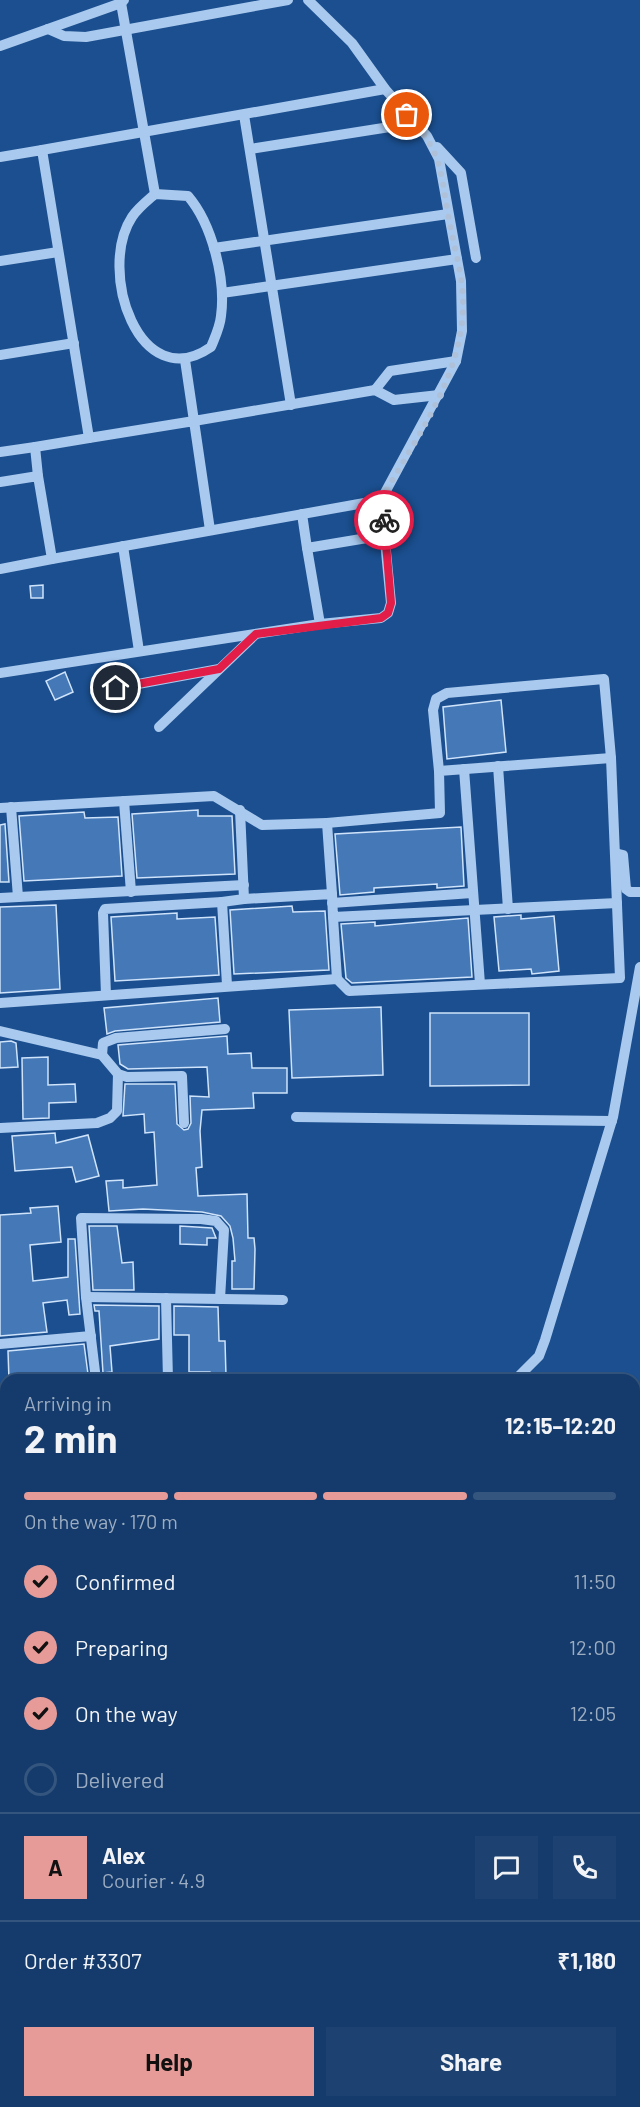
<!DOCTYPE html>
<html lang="en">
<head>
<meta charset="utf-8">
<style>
	body { margin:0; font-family:Barlow,sans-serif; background:#1d4271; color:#f1f3f6; height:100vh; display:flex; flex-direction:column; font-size:22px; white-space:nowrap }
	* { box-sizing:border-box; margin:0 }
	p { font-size:20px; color:#9dadc1 }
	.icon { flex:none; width:33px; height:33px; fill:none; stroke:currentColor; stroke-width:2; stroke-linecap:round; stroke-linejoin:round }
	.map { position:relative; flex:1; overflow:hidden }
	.details { position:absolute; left:0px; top:1374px; width:640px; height:734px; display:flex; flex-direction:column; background:#143b6b; border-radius:18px 18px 0 0; box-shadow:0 2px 4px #0004,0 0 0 2px #33557e }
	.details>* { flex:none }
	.pin { position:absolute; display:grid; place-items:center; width:51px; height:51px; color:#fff; margin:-26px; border:3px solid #fff; border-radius:50%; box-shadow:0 2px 6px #0007 }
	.courier { position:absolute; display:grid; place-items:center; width:60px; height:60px; margin:-30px; border:4px solid #e11d48; border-radius:50%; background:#fff; color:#222; box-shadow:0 2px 8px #0007 }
	.head em { font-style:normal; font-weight:700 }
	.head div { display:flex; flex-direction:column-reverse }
	.head { display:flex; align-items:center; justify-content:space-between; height:102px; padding:0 24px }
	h1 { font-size:39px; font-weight:700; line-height:45px }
	.bar { display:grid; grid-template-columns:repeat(4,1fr); gap:9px 6px; align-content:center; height:72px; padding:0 24px }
	.bar i { height:8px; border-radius:4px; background:#33557e }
	.bar .on { background:#e69b98 }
	.bar p { grid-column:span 4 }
	.line { display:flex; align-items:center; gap:15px; padding:0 24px; border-top:2px solid #33557e }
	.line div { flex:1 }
	.round { display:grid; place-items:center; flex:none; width:63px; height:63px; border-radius:0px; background:#1d4271 }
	ol { padding:0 24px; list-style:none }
	li { display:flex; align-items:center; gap:18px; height:66px }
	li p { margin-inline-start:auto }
	li .icon { padding:6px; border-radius:50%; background:#e69b98; color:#111; stroke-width:4 }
	li:last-child { color:#9dadc1 }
	li i { width:33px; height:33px; border:3px solid #33557e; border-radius:50% }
	.primary-button { display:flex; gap:12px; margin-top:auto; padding:12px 24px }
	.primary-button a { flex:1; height:69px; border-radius:0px; background:#e69b98; color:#111; font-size:24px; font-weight:700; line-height:69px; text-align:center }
	.primary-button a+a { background:#1d4271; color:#f1f3f6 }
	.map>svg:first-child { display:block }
	.building { fill:#4478b7; stroke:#cfe3fa; stroke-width:1.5 }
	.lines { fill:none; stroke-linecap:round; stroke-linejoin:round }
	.minor { stroke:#a9c9ee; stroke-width:10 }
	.done { stroke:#afc1d8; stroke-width:6; stroke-dasharray:0 10.8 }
	.route { stroke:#e11d48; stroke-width:8 }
</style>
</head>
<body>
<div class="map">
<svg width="640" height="2107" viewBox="0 0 640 2107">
	<rect width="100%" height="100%" fill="#1b4f8f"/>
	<g class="building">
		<polygon points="43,585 43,598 31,598 30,586"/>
		<polygon points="65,672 73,692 55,700 46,681"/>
		<polygon points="501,700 506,752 447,759 443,707"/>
		<polygon points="198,810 198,816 232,816 235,874 137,878 132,814"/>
		<polygon points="84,812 85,818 118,817 122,876 24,881 19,816"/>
		<polygon points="5,824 9,882 0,882 0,825"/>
		<polygon points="461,827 464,886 437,888 437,884 374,888 374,892 340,895 335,834"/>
		<polygon points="56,905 60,989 0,993 0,907"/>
		<polygon points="292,906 293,912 325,911 329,970 234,974 230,910"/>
		<polygon points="177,913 177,919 215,917 219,975 115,981 111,917"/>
		<polygon points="521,915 521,919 554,916 559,971 532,974 531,969 499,971 494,917"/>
		<polygon points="468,918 472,977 352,983 346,978 341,924 375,922 375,926"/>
		<polygon points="218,998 220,1022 115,1031 107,1034 104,1008"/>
		<polygon points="381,1007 383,1075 292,1078 289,1010"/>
		<polygon points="430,1013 529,1013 529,1085 430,1086"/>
		<polygon points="227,1036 228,1054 251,1053 252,1068 287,1068 287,1093 253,1093 254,1108 202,1110 200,1131 202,1167 196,1168 198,1196 247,1194 248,1238 254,1238 255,1249 254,1289 232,1289 232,1261 235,1261 233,1238 230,1226 221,1216 202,1212 143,1209 109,1211 106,1181 123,1180 123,1188 157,1185 154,1132 145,1133 144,1114 123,1116 125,1084 175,1084 177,1124 184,1130 188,1129 191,1123 190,1096 209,1097 207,1067 128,1069 120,1064 118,1045"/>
		<polygon points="11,1041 16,1043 18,1067 0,1068 0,1042"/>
		<polygon points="48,1057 48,1085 75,1084 76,1102 49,1103 49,1118 23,1119 22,1058"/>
		<polygon points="55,1133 56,1143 88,1135 99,1176 76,1182 72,1167 15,1171 12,1136"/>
		<polygon points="58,1206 61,1242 30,1245 33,1281 68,1277 68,1239 75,1239 80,1314 69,1315 67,1300 43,1303 47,1332 0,1336 0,1215 31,1213 30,1208"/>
		<polygon points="89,1226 117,1226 122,1263 133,1262 134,1290 93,1290"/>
		<polygon points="180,1226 212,1228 216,1238 207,1238 207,1245 180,1244"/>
		<polygon points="94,1305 159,1306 159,1339 110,1346 112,1372 103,1373 99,1311 95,1311"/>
		<polygon points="174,1306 218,1307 219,1341 225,1341 226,1376 211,1376 210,1372 189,1372 189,1335 174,1335"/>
		<polygon points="84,1344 88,1374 81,1375 81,1380 9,1380 8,1351"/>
	</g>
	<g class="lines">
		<g class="minor">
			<path d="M121,3L155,194L188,196C212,224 226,279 221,316C220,327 215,337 211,347C139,397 97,270 132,217C138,208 147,201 155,194"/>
			<polyline points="48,29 64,36 86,37 288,0"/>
			<polyline points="0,46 121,3 124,0"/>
			<polyline points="244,115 291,405"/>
			<polyline points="437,147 461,173 476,258"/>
			<polyline points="250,149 415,123"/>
			<polyline points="42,150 385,89"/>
			<polyline points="0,157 42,150 89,438 194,421 210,530"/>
			<polyline points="214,248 448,214"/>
			<polyline points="0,261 58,252"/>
			<polyline points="222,293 457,259"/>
			<polyline points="0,355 74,343"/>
			<polyline points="185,360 194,421 375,390 394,400 439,395"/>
			<polyline points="375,390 390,371 456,361"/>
			<polyline points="0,452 35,447"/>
			<polyline points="38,476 35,447 89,438"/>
			<polyline points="0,482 38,476 52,559 0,569"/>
			<polyline points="302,514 307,548 385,535"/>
			<polyline points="123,546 139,651"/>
			<polyline points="307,548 320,624"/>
			<polyline points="52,559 381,500"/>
			<polyline points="0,673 320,624 381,618 388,613 391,603 381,500 456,361 462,331 461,281 439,159 427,136 385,89 352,43 308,0"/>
			<polyline points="95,692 219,669"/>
			<polyline points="159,727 256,634"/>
			<polyline points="498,766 508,909"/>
			<polyline points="464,769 480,984"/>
			<polyline points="124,801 131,892"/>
			<polyline points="11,807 18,897"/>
			<polyline points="0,808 214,796 262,825 327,823 332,894"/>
			<polyline points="327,823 440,813 439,771 611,758"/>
			<polyline points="615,853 623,855 626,889 630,892 640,892"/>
			<polyline points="0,898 244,885"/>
			<polyline points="244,899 332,894 333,917 617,903"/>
			<polyline points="332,903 472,893"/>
			<polyline points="333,917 337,979"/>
			<polyline points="227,985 222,902 244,899 240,810"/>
			<polyline points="106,995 103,913 105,909 222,902"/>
			<polyline points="0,1003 337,979 349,991 620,978 611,758 604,679 447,693 436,699 433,710 439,771"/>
			<polyline points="0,1031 102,1055 118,1074 127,1077 182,1076 184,1123"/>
			<polyline points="102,1055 103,1043 116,1038 225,1029"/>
			<polyline points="296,1117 612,1121"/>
			<polyline points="0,1128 97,1123 110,1118 117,1111 118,1074"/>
			<polyline points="86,1297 283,1300"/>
			<polyline points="166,1298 168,1380"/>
			<polyline points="0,1344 91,1336"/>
			<polyline points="96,1380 86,1297 81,1218 201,1219 216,1221 224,1230 220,1299"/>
			<polyline points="515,1380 539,1356 545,1340 613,1117 640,967"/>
			<polyline points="0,1403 6,1403"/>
			<polyline points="0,1498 6,1498"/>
			<polyline points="634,1566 640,1566"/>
			<polyline points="634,1654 640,1654"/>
			<polyline points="0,1683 6,1682"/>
			<polyline points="634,1722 640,1722"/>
			<polyline points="0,1727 6,1772"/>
			<polyline points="634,1880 640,1852"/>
			<polyline points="0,1884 6,1884"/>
			<polyline points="634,1910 640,1911"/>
			<polyline points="0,1967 6,1966"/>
			<polyline points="634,1983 640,1975"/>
			<polyline points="0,2056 6,2055"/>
			<polyline points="124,2102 124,2107"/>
			<polyline points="517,2102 521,2107"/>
			<polyline points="37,2107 37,2102"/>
			<polyline points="211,2107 211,2102"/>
			<polyline points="293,2107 294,2102"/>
			<polyline points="356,2107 357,2102"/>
			<polyline points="587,2107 589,2102"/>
		</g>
	</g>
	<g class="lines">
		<path class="done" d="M384,520L381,500C415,439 463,376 463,304C463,273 453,244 448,214C440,168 441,150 407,115"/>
		<polyline class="route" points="116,688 219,669 256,634 381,618 388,613 391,603 384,520"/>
	</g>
</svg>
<div class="pin" style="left:407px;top:115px;background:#ea580c"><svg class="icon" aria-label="bag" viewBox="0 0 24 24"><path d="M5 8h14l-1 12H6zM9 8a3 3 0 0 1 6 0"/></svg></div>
<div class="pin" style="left:116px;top:688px;background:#1f2937"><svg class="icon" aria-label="home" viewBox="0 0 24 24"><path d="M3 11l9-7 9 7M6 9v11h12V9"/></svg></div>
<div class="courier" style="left:384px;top:520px"><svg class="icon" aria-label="bike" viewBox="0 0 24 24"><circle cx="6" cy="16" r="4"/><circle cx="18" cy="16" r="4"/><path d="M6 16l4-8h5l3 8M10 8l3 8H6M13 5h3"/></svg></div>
<section class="details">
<div class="head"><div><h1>2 min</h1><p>Arriving in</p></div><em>12:15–12:20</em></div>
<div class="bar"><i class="on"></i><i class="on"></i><i class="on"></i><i></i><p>On the way · 170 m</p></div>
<ol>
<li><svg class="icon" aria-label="check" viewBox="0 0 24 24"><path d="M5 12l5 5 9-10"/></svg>Confirmed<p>11:50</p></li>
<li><svg class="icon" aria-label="check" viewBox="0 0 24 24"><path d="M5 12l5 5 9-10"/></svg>Preparing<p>12:00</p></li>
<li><svg class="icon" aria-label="check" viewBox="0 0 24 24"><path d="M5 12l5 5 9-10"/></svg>On the way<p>12:05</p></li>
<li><i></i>Delivered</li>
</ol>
<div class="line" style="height:108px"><b class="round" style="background:#e69b98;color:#111">A</b><div><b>Alex</b><p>Courier · 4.9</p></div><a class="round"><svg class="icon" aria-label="chat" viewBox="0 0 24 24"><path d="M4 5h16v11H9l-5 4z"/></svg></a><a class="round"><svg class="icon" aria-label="phone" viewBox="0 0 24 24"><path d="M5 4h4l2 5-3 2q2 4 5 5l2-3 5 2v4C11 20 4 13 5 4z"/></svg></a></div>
<div class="line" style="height:78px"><div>Order #3307</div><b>₹1,180</b></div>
<div class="primary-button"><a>Help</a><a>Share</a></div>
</section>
</div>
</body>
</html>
